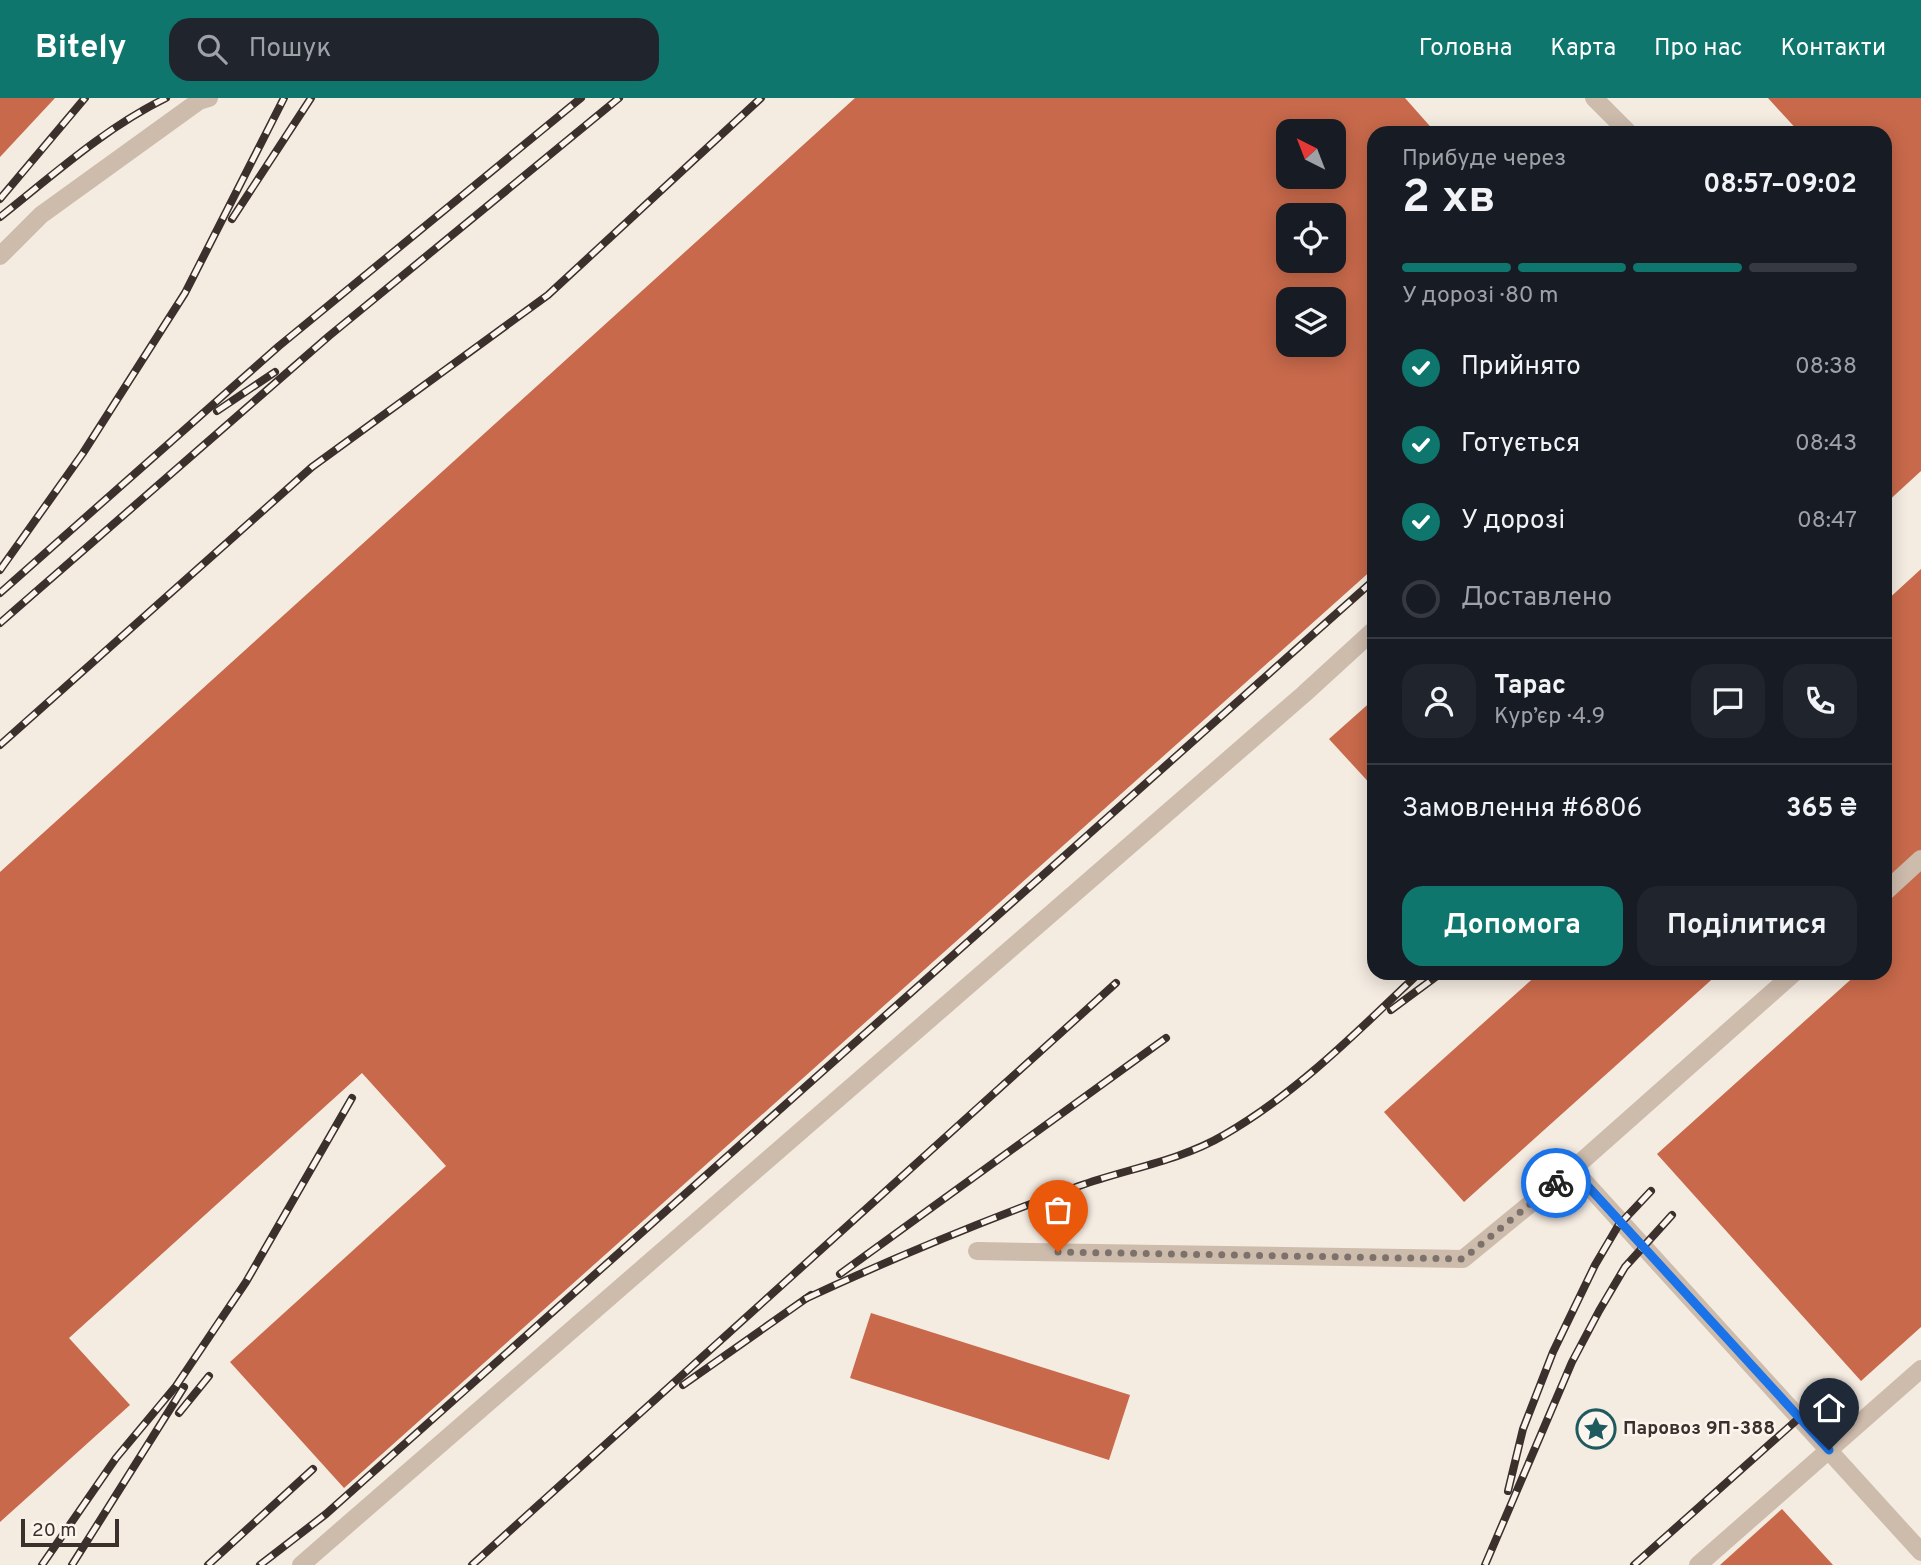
<!DOCTYPE html>
<html lang="uk">
<head>
<meta charset="utf-8">
<style>
	body { margin:0; font-family:Overpass,sans-serif; background:#20242c; color:#f1f3f6; height:100vh; display:flex; flex-direction:column; font-size:26px; white-space:nowrap }
	* { box-sizing:border-box; margin:0 }
	p { font-size:23px; color:#9ea1a6 }
	.icon { flex:none; width:38px; height:38px; fill:none; stroke:currentColor; stroke-width:2; stroke-linecap:round; stroke-linejoin:round }
	.map { position:relative; flex:1; overflow:hidden }
	.sheet { position:absolute; left:1367px; top:28px; width:525px; height:854px; display:flex; flex-direction:column; background:#171b24; border-radius:21px; box-shadow:0 4px 18px #0003 }
	.sheet>* { flex:none }
	.needle { width:46px; rotate:318deg }
	.controls { position:absolute; left:1276px; top:21px; display:grid; gap:14px }
	.controls a { display:grid; place-items:center; width:70px; height:70px; border-radius:14px; background:#171b24; box-shadow:0 4px 18px #0003; font-size:35px }
	.scale { position:absolute; left:21px; bottom:18px; width:98px; box-sizing:border-box; padding-left:7px; border:4px solid #3b302b; border-top:0; font-size:19px; line-height:24px; white-space:nowrap; color:#3b302b; -webkit-text-stroke:5px #fbf5ee; paint-order:stroke }
	.pin { position:absolute; display:grid; place-items:center; width:60px; height:60px; color:#fff; margin:-72px -30px; border-radius:50% 50% 50% 0; rotate:-45deg; box-shadow:0 0 7px #0007 }
	.pin .icon { rotate:45deg }
	.courier { position:absolute; display:grid; place-items:center; width:70px; height:70px; margin:-35px; border:5px solid #1a73e8; border-radius:50%; background:#fff; color:#222; box-shadow:0 2px 9px #0007 }
	.headline em { font-style:normal; font-weight:700 }
	.headline div { display:flex; flex-direction:column-reverse }
	.headline { display:flex; align-items:center; justify-content:space-between; height:119px; padding:0 35px }
	h1 { font-size:46px; font-weight:700; line-height:52px }
	.bar { display:grid; grid-template-columns:repeat(4,1fr); gap:10px 7px; align-content:center; height:84px; padding:0 35px }
	.bar i { height:9px; border-radius:5px; background:#363941 }
	.bar .current { background:#0f766e }
	.bar p { grid-column:span 4 }
	.line { display:flex; align-items:center; gap:18px; padding:0 35px; border-top:2px solid #363941 }
	.line div { flex:1 }
	.round { display:grid; place-items:center; flex:none; width:74px; height:74px; border-radius:21px; background:#20242c }
	ol { padding:0 35px; list-style:none }
	li { display:flex; align-items:center; gap:21px; height:77px }
	li p { margin-inline-start:auto }
	li .icon { padding:7px; border-radius:50%; background:#0f766e; color:#fff; stroke-width:4 }
	li:last-child { color:#9ea1a6 }
	li i { width:38px; height:38px; border:4px solid #363941; border-radius:50% }
	.button { display:flex; gap:14px; margin-top:auto; padding:14px 35px }
	.button a { flex:1; height:80px; border-radius:21px; background:#0f766e; color:#fff; font-size:28px; font-weight:700; line-height:80px; text-align:center }
	.button a+a { background:#20242c; color:#f1f3f6 }
	header { display:flex; align-items:center; gap:42px; box-sizing:border-box; height:98px; padding:0 35px; background:#0f766e; color:#fff }
	header strong { font-size:33px }
	nav { display:flex; gap:38px; margin-inline-start:auto; font-size:24px }
	.search { width:490px; height:63px; background:#20242c; display:flex; align-items:center; gap:18px; box-sizing:border-box; padding:0 24px; border-radius:21px; color:#9ea1a6; font-size:26px }
	.map>svg:first-child { display:block }
	.building { fill:#c8694b; fill-rule:evenodd }
	.lines { fill:none; stroke-linecap:round; stroke-linejoin:round }
	.minor { stroke:#cdbbac; stroke-width:18 }
	.rail-casing { stroke:#3b302b; stroke-width:8 }
	.rail { stroke:#fbf5ee; stroke-width:5; stroke-dasharray:16; stroke-linecap:butt }
	.done { stroke:#7c716b; stroke-width:7; stroke-dasharray:0 12.6 }
	.route { stroke:#1a73e8; stroke-width:9 }
	.labels { text-anchor:middle; dominant-baseline:central; stroke-width:5; stroke-linejoin:round; paint-order:stroke }
	.poi-label { font-size:19px; font-weight:bold; fill:#3b302b; stroke:#fbf5ee; text-anchor:start }
</style>
</head>
<body>
<header>
<strong>Bitely</strong>
<div class="search"><svg class="icon" aria-label="search" viewBox="0 0 24 24"><circle cx="10" cy="10" r="6"/><path d="M15 15l6 6"/></svg>Пошук</div>
<nav><a>Головна</a><a>Карта</a><a>Про нас</a><a>Контакти</a></nav>
</header>
<div class="map">
<svg width="1921" height="1467" viewBox="0 0 1921 1467">
	<rect width="100%" height="100%" fill="#f4ebe1"/>
	<g class="building">
		<polygon points="0,0 55,0 0,59"/>
		<path d="M855,0H1405L1436,35H1374V470L344,1390L230,1264L446,1068L362,975L69,1240L130,1307L0,1424V774ZM1288,33H1334V79H1288ZM1288,117H1334V163H1288ZM1288,201H1334V247H1288Z"/>
		<polygon points="1768,0 1921,0 1921,373 1885,406 1885,138 1889,134 1885,129 1885,35 1800,35"/>
		<polygon points="1921,471 1921,1229 1861,1283 1657,1056 1858,875 1885,875 1885,851 1887,848 1885,845 1885,504"/>
		<polygon points="1374,601 1374,690 1329,641"/>
		<polygon points="1539,875 1719,875 1464,1104 1384,1014"/>
		<polygon points="871,1215 1130,1297 1109,1362 850,1280"/>
		<polygon points="1782,1411 1833,1467 1720,1467"/>
	</g>
	<g class="lines">
		<g class="minor">
			<polyline points="1594,0 1629,35"/>
			<polyline points="0,158 41,117 199,3 209,0"/>
			<polyline points="1885,794 1921,761"/>
			<polyline points="1573,1071 1921,1454"/>
			<polyline points="977,1153 1463,1161 1573,1071 1794,875"/>
			<polyline points="301,1467 1304,596 1374,532"/>
			<polyline points="1698,1467 1921,1271"/>
		</g>
		<g class="rail-casing">
			<g id="rail">
				<polyline points="0,101 85,0"/>
				<path d="M0,119C53,77 105,30 166,0"/>
				<polyline points="232,121 311,0"/>
				<polyline points="217,313 275,274"/>
				<polyline points="0,472 83,355 185,195 284,0"/>
				<polyline points="0,495 279,248 581,0"/>
				<polyline points="0,525 329,238 619,0"/>
				<polyline points="0,647 312,369 548,197 761,0"/>
				<polyline points="1391,912 1441,875"/>
				<polyline points="840,1176 1166,940"/>
				<path d="M805,1201C895,1159 985,1122 1079,1088C1126,1071 1180,1063 1224,1037C1297,995 1358,933 1419,875"/>
				<polyline points="683,1287 811,1197"/>
				<polyline points="179,1315 209,1278"/>
				<polyline points="1508,1393 1523,1331 1553,1254 1595,1167 1618,1128 1651,1093"/>
				<polyline points="42,1467 116,1360 176,1288 246,1184 352,1000"/>
				<polyline points="72,1467 184,1289"/>
				<polyline points="208,1467 313,1371"/>
				<polyline points="260,1467 326,1416 1374,482"/>
				<polyline points="472,1467 1116,885"/>
				<polyline points="1485,1467 1572,1264 1599,1213 1625,1169 1672,1117"/>
				<polyline points="1634,1467 1835,1288"/>
			</g>
		</g>
		<use href="#rail" class="rail"/>
	</g>
	<g class="lines">
		<polyline class="done" points="1058,1154 1463,1161 1556,1085"/>
		<polyline class="route" points="1556,1085 1573,1072 1829,1352"/>
	</g>
	<defs>
		<g id="sight-ring" transform="scale(2.0125)"><circle r="9.5" fill="#fbf5ee" stroke="#1f5a5e" stroke-width="1.5"/><path d="M0-6L1.8-2.2L6-1.7L2.9 1.2L3.7 5.4L0 3.3L-3.7 5.4L-2.9 1.2L-6-1.7L-1.8-2.2Z" fill="#1f5a5e"/></g>
	</defs>
	<g fill-rule="evenodd">
		<use href="#sight-ring" x="1596" y="1331"/>
	</g>
	<g class="labels">
		<g class="poi-label">
			<text x="1623" y="1331">Паровоз 9П-388</text>
		</g>
	</g>
</svg>
<div class="controls">
<a><svg class="needle" viewBox="-14 -14 28 28"><path d="M0-13l5 13h-10z" fill="#e53935"/><path d="M0 13l5-13h-10z" fill="#9ea1a6"/></svg></a>
<a><svg class="icon" aria-label="locate" viewBox="0 0 24 24"><circle cx="12" cy="12" r="6"/><path d="M12 2v4M12 18v4M2 12h4M18 12h4"/></svg></a>
<a><svg class="icon" aria-label="layers" viewBox="0 0 24 24"><path d="M12 4l9 5-9 5-9-5zM3 14l9 5 9-5"/></svg></a>
</div>
<div class="scale">20 m</div>
<div class="pin" style="left:1058px;top:1154px;background:#ea580c"><svg class="icon" aria-label="bag" viewBox="0 0 24 24"><path d="M5 8h14l-1 12H6zM9 8a3 3 0 0 1 6 0"/></svg></div>
<div class="pin" style="left:1829px;top:1352px;background:#1f2937"><svg class="icon" aria-label="home" viewBox="0 0 24 24"><path d="M3 11l9-7 9 7M6 9v11h12V9"/></svg></div>
<div class="courier" style="left:1556px;top:1085px"><svg class="icon" aria-label="bike" viewBox="0 0 24 24"><circle cx="6" cy="16" r="4"/><circle cx="18" cy="16" r="4"/><path d="M6 16l4-8h5l3 8M10 8l3 8H6M13 5h3"/></svg></div>
<section class="sheet">
<div class="headline"><div><h1>2 хв</h1><p>Прибуде через</p></div><em>08:57–09:02</em></div>
<div class="bar"><i class="current"></i><i class="current"></i><i class="current"></i><i></i><p>У дорозі · 80 m</p></div>
<ol>
<li><svg class="icon" aria-label="check" viewBox="0 0 24 24"><path d="M5 12l5 5 9-10"/></svg>Прийнято<p>08:38</p></li>
<li><svg class="icon" aria-label="check" viewBox="0 0 24 24"><path d="M5 12l5 5 9-10"/></svg>Готується<p>08:43</p></li>
<li><svg class="icon" aria-label="check" viewBox="0 0 24 24"><path d="M5 12l5 5 9-10"/></svg>У дорозі<p>08:47</p></li>
<li><i></i>Доставлено</li>
</ol>
<div class="line" style="height:126px"><a class="round"><svg class="icon" aria-label="person" viewBox="0 0 24 24"><circle cx="12" cy="8" r="4"/><path d="M4 21q1-7 8-7t8 7"/></svg></a><div><b>Тарас</b><p>Кур’єр · 4.9</p></div><a class="round"><svg class="icon" aria-label="chat" viewBox="0 0 24 24"><path d="M4 5h16v11H9l-5 4z"/></svg></a><a class="round"><svg class="icon" aria-label="phone" viewBox="0 0 24 24"><path d="M5 4h4l2 5-3 2q2 4 5 5l2-3 5 2v4C11 20 4 13 5 4z"/></svg></a></div>
<div class="line" style="height:91px"><div>Замовлення #6806</div><b>365 ₴</b></div>
<div class="button"><a>Допомога</a><a>Поділитися</a></div>
</section>
</div>
</body>
</html>
